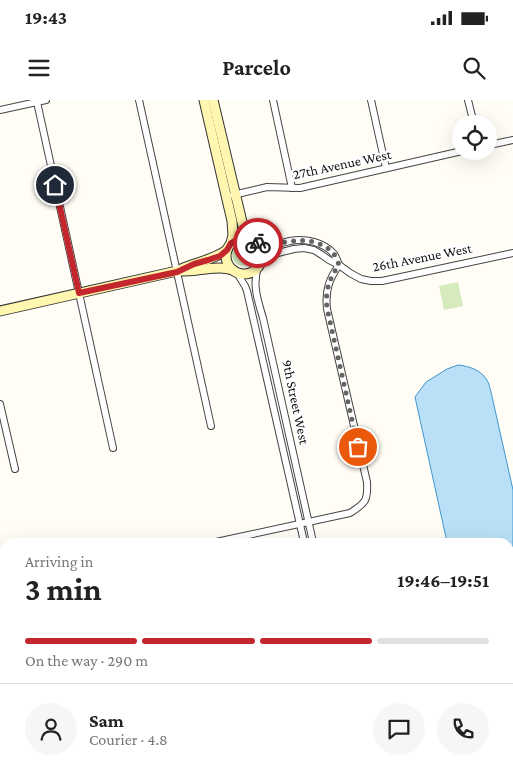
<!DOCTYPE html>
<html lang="en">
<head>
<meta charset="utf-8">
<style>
	body { margin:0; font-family:"Crimson Pro",serif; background:#f6f6f6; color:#222; height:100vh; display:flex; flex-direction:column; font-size:19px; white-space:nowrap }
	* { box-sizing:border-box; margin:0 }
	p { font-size:16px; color:#767676 }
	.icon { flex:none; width:28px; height:28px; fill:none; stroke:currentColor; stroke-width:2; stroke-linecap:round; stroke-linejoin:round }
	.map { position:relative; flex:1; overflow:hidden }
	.sheet { position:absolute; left:0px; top:438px; width:514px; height:246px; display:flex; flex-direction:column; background:#fff; border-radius:15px 15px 0 0; box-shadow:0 5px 20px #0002 }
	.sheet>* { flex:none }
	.controls { position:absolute; left:452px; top:15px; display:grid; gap:10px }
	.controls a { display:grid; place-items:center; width:45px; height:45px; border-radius:50%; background:#fff; box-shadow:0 5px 20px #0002; font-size:25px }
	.pin { position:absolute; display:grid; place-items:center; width:42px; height:42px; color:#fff; margin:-21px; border:2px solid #fff; border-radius:50%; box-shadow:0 1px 5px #0007 }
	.courier { position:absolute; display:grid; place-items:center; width:50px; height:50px; margin:-25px; border:4px solid #c4262e; border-radius:50%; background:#fff; color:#222; box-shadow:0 1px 6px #0007 }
	.summary em { font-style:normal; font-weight:700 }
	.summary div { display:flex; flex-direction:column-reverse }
	.summary { display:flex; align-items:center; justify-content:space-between; height:85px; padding:0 25px }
	h1 { font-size:32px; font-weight:700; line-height:38px }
	.bar { display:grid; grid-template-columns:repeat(4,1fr); gap:8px 5px; align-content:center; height:60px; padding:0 25px }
	.bar i { height:6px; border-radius:4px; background:#e0e0e0 }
	.bar .on { background:#c4262e }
	.bar p { grid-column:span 4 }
	.line { display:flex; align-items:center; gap:12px; padding:0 25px; border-top:1px solid #e0e0e0 }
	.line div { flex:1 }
	.round { display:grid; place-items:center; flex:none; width:52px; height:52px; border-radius:26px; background:#f6f6f6 }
	.status { display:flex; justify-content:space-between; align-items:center; height:35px; padding:0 25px; background:#fff; direction:ltr }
	.status svg { height:14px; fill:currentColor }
	header { display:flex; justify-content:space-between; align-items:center; height:65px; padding:0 25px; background:#fff; font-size:22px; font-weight:700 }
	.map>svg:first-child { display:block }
	.green { fill:#d5ebbd }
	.water { fill:#b9e0f7; stroke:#3f96cf }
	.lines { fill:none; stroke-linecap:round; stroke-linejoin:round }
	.street-casing { stroke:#444; stroke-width:8 }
	.secondary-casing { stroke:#333; stroke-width:11 }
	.street { stroke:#fff; stroke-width:6 }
	.secondary { stroke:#fff6b0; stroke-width:9 }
	.done { stroke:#646461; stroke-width:5; stroke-dasharray:0 9 }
	.route { stroke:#c4262e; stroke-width:6 }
	.labels { text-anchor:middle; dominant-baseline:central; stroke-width:5; stroke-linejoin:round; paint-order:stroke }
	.street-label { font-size:14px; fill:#111; stroke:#fff }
</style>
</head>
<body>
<div class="status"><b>19:43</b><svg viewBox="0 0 49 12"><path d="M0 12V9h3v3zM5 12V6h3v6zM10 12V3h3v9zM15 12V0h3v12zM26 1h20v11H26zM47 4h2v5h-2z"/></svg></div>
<header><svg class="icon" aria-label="menu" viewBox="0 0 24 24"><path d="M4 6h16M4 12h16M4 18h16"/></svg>Parcelo<svg class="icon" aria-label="search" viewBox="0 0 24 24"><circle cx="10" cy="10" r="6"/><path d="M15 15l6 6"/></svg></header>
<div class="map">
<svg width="513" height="683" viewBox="0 0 513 683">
	<rect width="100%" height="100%" fill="#fffdf5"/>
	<g class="green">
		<circle cx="243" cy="155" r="11"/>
		<polygon points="458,182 463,206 444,210 439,186"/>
	</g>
	<g class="water">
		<path d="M458,265C469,266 481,270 487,280C489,283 490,289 491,292L513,390V637L509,638V442H447L415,297L426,282L447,269Z"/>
		<polygon points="5,563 5,675 0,654 0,565"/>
		<polygon points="6,679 75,679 76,683 7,683"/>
	</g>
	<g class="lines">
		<g class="street-casing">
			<g id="street">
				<polyline points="139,0 211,326"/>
				<polyline points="273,0 292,88"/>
				<polyline points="371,0 386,68"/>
				<polyline points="468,0 474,24"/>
				<polyline points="37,2 113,348"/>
				<polyline points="0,10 46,0"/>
				<polyline points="489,45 513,40"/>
				<polyline points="233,95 267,87 300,88 462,51"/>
				<path d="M255,142C268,147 278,144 290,141C305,138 324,142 334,154C336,157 338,162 339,165"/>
				<polyline points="260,163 274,154 294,149 304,148 314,150 322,155 329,160 339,165 350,173 361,179 371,181 382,181 513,153"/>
				<path d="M258,167C252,185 258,201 263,218L313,442"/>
				<polyline points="237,173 245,186 247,191 304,442"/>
				<polyline points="0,304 15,369"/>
				<path d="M216,442L350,413C366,403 368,400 367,382L327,209C325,191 329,179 339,165"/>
				<polyline points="0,490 5,489"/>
				<polyline points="358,679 358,683"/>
				<polyline points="366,679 366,683"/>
				<polyline points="432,679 433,683"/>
			</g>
		</g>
		<g class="secondary-casing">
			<g id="secondary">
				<polyline points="204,0 232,121 233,135 231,143"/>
				<polyline points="213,0 243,126 250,139"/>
				<circle cx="244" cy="156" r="18"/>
				<path d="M181,169C197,162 213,160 227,150"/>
				<path d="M0,211L177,171C184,171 191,171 197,170C210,169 220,166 233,170"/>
			</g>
		</g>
		<use href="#street" class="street"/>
		<use href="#secondary" class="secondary"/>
	</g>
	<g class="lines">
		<path class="done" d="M258,143C271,147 281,142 294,141C308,139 325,143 334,154C336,157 338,162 339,165C329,179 325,191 327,208L358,347"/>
		<polyline class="route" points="55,85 79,193 177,172 194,164 208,160 220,156 227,150 231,143 240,138 250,139 258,143"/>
	</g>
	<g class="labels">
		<g class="street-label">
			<text transform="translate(342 64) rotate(-12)">27th Avenue West</text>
			<text transform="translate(422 157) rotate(-11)">26th Avenue West</text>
			<text transform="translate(296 302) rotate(78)">9th Street West</text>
		</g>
	</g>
</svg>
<div class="controls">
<a><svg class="icon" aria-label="locate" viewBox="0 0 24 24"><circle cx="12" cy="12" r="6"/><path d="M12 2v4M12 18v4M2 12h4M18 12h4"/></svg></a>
</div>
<div class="pin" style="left:358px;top:347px;background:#ea580c"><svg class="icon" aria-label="bag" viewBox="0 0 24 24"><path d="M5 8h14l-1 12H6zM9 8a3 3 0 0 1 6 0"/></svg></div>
<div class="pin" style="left:55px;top:85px;background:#1f2937"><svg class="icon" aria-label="home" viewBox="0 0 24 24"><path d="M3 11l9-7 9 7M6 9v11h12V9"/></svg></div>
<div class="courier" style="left:258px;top:143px"><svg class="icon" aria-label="bike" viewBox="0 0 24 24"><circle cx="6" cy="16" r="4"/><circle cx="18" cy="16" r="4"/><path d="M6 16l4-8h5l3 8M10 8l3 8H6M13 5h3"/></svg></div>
<section class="sheet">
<div class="summary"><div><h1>3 min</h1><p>Arriving in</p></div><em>19:46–19:51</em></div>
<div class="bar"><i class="on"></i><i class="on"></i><i class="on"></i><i></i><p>On the way · 290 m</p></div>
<div class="line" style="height:90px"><a class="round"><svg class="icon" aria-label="person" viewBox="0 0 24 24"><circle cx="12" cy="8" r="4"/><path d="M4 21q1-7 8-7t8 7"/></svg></a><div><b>Sam</b><p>Courier · 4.8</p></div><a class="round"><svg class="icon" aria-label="chat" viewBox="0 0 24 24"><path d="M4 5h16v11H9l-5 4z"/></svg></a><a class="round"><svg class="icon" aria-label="phone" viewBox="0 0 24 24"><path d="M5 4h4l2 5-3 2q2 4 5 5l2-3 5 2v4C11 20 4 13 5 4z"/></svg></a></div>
</section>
</div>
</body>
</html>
